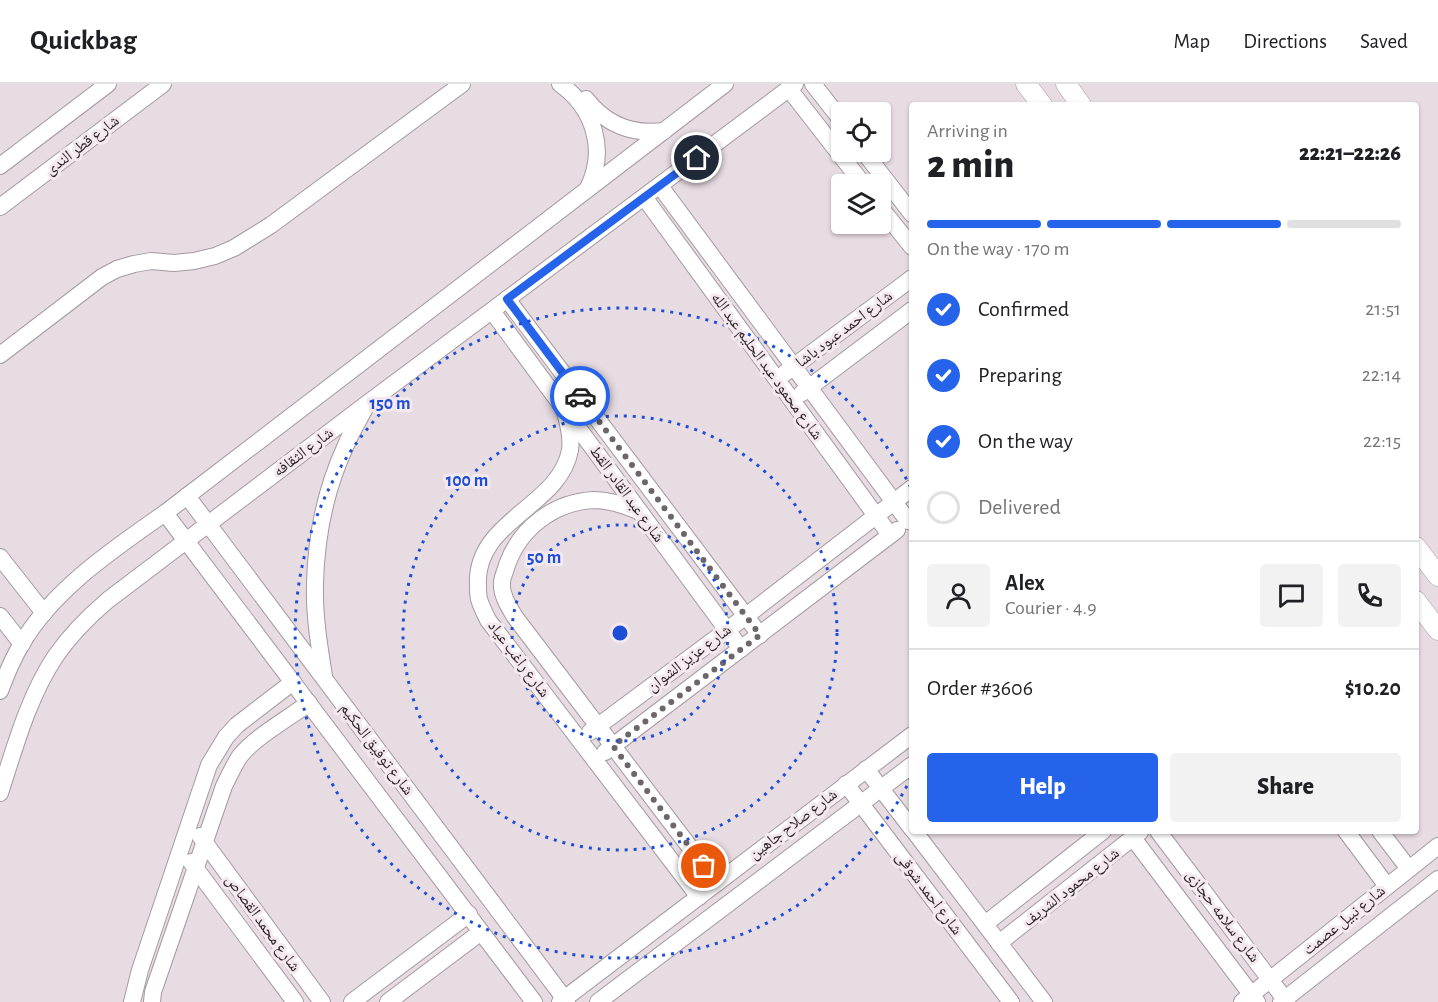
<!DOCTYPE html>
<html lang="en">
<head>
<meta charset="utf-8">
<style>
	body { margin:0; font-family:"Alegreya Sans","Noto Naskh Arabic",sans-serif; background:#f2f2f2; color:#202124; height:100vh; display:flex; flex-direction:column; font-size:22px; white-space:nowrap }
	* { box-sizing:border-box; margin:0 }
	p { font-size:20px; color:#757577 }
	.icon { flex:none; width:33px; height:33px; fill:none; stroke:currentColor; stroke-width:2; stroke-linecap:round; stroke-linejoin:round }
	.map { position:relative; flex:1; overflow:hidden }
	.sheet { position:absolute; left:909px; top:18px; width:510px; height:732px; display:flex; flex-direction:column; background:#fff; border-radius:6px; box-shadow:0 2px 4px #0004 }
	.sheet>* { flex:none }
	.buttons { position:absolute; left:831px; top:18px; display:grid; gap:12px }
	.buttons a { display:grid; place-items:center; width:60px; height:60px; border-radius:6px; background:#fff; box-shadow:0 2px 4px #0004; font-size:30px }
	.pin { position:absolute; display:grid; place-items:center; width:51px; height:51px; color:#fff; margin:-26px; border:3px solid #fff; border-radius:50%; box-shadow:0 2px 6px #0007 }
	.courier { position:absolute; display:grid; place-items:center; width:60px; height:60px; margin:-30px; border:4px solid #2563eb; border-radius:50%; background:#fff; color:#222; box-shadow:0 2px 8px #0007 }
	.headline em { font-style:normal; font-weight:800 }
	.headline div { display:flex; flex-direction:column-reverse }
	.headline { display:flex; align-items:center; justify-content:space-between; height:102px; padding:0 18px }
	h1 { font-size:39px; font-weight:800; line-height:45px }
	.bar { display:grid; grid-template-columns:repeat(4,1fr); gap:9px 6px; align-content:center; height:72px; padding:0 18px }
	.bar i { height:8px; border-radius:4px; background:#e0e0e0 }
	.bar .selected { background:#2563eb }
	.bar p { grid-column:span 4 }
	.line { display:flex; align-items:center; gap:15px; padding:0 18px; border-top:2px solid #e0e0e0 }
	.line div { flex:1 }
	.round { display:grid; place-items:center; flex:none; width:63px; height:63px; border-radius:6px; background:#f2f2f2 }
	ol { padding:0 18px; list-style:none }
	li { display:flex; align-items:center; gap:18px; height:66px }
	li p { margin-inline-start:auto }
	li .icon { padding:6px; border-radius:50%; background:#2563eb; color:#fff; stroke-width:4 }
	li:last-child { color:#757577 }
	li i { width:33px; height:33px; border:3px solid #e0e0e0; border-radius:50% }
	.button { display:flex; gap:12px; margin-top:auto; padding:12px 18px }
	.button a { flex:1; height:69px; border-radius:6px; background:#2563eb; color:#fff; font-size:24px; font-weight:800; line-height:69px; text-align:center }
	.button a+a { background:#f2f2f2; color:#202124 }
	header { display:flex; align-items:center; gap:36px; box-sizing:border-box; height:84px; padding:0 30px; background:#fff; border-bottom:2px solid #e0e0e0 }
	header strong { font-size:28px }
	nav { display:flex; gap:33px; margin-inline-start:auto; font-size:21px }
	.map>svg:first-child { display:block }
	.lines { fill:none; stroke-linecap:round; stroke-linejoin:round }
	.minor-casing { stroke:#a599a0; stroke-width:18 }
	.tertiary-casing { stroke:#a599a0; stroke-width:21 }
	.minor { stroke:#fff; stroke-width:16 }
	.tertiary { stroke:#fff; stroke-width:20 }
	.done { stroke:#6c6569; stroke-width:6; stroke-dasharray:0 10.8 }
	.route { stroke:#2563eb; stroke-width:8 }
	.ring { fill:none; stroke:#1d4ed8; stroke-width:3; stroke-dasharray:3 6 }
	.labels { text-anchor:middle; dominant-baseline:central; stroke-width:6; stroke-linejoin:round; paint-order:stroke }
	.street-label { font-size:16px; fill:#292527; stroke:#f5e9f0 }
	.centre { fill:#1d4ed8; stroke:#f5e9f0; stroke-width:3 }
	.ring-label { font-size:18px; text-anchor:middle; font-weight:bold; fill:#1d4ed8; stroke:#f5e9f0; stroke-width:6; stroke-linejoin:round; paint-order:stroke }
</style>
</head>
<body>
<header>
<strong>Quickbag</strong>
<nav><a>Map</a><a>Directions</a><a>Saved</a></nav>
</header>
<div class="map">
<svg width="1438" height="918" viewBox="0 0 1438 918">
	<rect width="100%" height="100%" fill="#e8dce3"/>
	<g class="lines">
		<g class="minor-casing">
			<g id="minor">
				<path d="M560,0C594,24 607,66 588,104"/>
				<polyline points="813,0 842,37"/>
				<polyline points="789,5 863,100"/>
				<path d="M586,15C605,40 632,51 664,47"/>
				<polyline points="864,68 912,130"/>
				<polyline points="0,82 108,0"/>
				<polyline points="660,102 908,437"/>
				<polyline points="644,113 890,451"/>
				<polyline points="0,123 163,0"/>
				<polyline points="880,123 912,163"/>
				<polyline points="507,215 760,551"/>
				<polyline points="492,227 741,565"/>
				<polyline points="0,271 102,193 117,185 134,180 151,177 174,179 194,177 215,172 234,164 271,141 462,0"/>
				<polyline points="785,289 912,194"/>
				<polyline points="802,309 912,226"/>
				<path d="M564,325C568,338 572,352 570,366C560,423 474,436 478,502C478,506 478,511 479,515C481,522 485,530 488,536L699,813"/>
				<polyline points="187,412 567,918"/>
				<path d="M638,427C624,421 609,416 594,416C554,418 520,444 507,481C506,486 502,493 502,499C501,511 509,523 515,533L717,799"/>
				<polyline points="165,429 534,918"/>
				<polyline points="0,473 44,529"/>
				<polyline points="0,532 22,560"/>
				<path d="M324,592C319,561 314,530 315,500C316,453 326,404 346,361C351,348 359,336 365,324"/>
				<path d="M0,607C6,591 12,576 21,561C52,506 115,464 165,429L725,0"/>
				<polyline points="590,648 746,532 912,404"/>
				<polyline points="605,668 897,446"/>
				<polyline points="866,685 912,745"/>
				<polyline points="846,700 1011,918"/>
				<path d="M0,709C15,663 28,614 55,573C70,551 88,533 108,516L368,319L795,0"/>
				<polyline points="914,747 1044,918"/>
				<polyline points="1158,747 1287,918"/>
				<polyline points="1346,747 1387,802"/>
				<polyline points="1380,747 1409,785"/>
				<polyline points="200,752 322,918"/>
				<polyline points="1133,754 1257,918"/>
				<polyline points="191,778 295,918"/>
				<polyline points="985,840 1103,747"/>
				<polyline points="999,859 1140,748"/>
				<polyline points="132,918 140,886 209,681 226,653 237,641 293,598"/>
				<path d="M152,918L153,908L224,702C229,692 234,681 240,672C255,653 289,634 309,619"/>
				<polyline points="352,918 469,830"/>
				<polyline points="388,918 481,848"/>
				<polyline points="560,918 912,651"/>
				<polyline points="598,918 912,681"/>
				<polyline points="1242,918 1438,762"/>
				<polyline points="1281,918 1438,795"/>
			</g>
		</g>
		<g class="tertiary-casing">
			<g id="tertiary">
				<polyline points="1026,0 1042,21"/>
				<polyline points="1066,0 1081,21"/>
				<polyline points="1416,463 1438,492"/>
				<polyline points="1416,517 1438,546"/>
			</g>
		</g>
		<use href="#minor" class="minor"/>
		<use href="#tertiary" class="tertiary"/>
	</g>
	<g class="lines">
		<polyline class="done" points="580,312 760,551 613,662 704,782"/>
		<polyline class="route" points="580,312 507,215 697,74"/>
	</g>
	<g class="ring">
		<circle cx="620" cy="549" r="108"/>
		<circle cx="620" cy="549" r="217"/>
		<path d="M911 694A325 325 0 1 1 911 404"/>
	</g>
	<g class="labels">
		<g class="street-label">
			<text transform="translate(82 61) rotate(-37)">شارع قطر الندى</text>
			<text transform="translate(844 245) rotate(-37)">شارع احمد عبود باشا</text>
			<text transform="translate(767 282) rotate(54)">شارع محمود عبد الحليم عبد الله</text>
			<text transform="translate(303 368) rotate(-37)">شارع الثقافه</text>
			<text transform="translate(627 410) rotate(54)">شارع عبد القادر القط</text>
			<text transform="translate(689 574) rotate(-37)">شارع عزيز الشوان</text>
			<text transform="translate(519 575) rotate(53)">شارع راغب عياد</text>
			<text transform="translate(377 665) rotate(53)">شارع توفيق الحكيم</text>
			<text transform="translate(793 740) rotate(-37)">شارع صلاح جاهين</text>
			<text transform="translate(1071 803) rotate(-38)">شارع محمود الشريف</text>
			<text transform="translate(929 809) rotate(53)">شارع احمد شوقى</text>
			<text transform="translate(1223 832) rotate(53)">شارع سلامه حجازى</text>
			<text transform="translate(1344 836) rotate(-39)">شارع نبيل عصمت</text>
			<text transform="translate(263 839) rotate(54)">شارع محمد القصاص</text>
		</g>
	</g>
	<circle cx="620" cy="549" r="9" class="centre"/>
	<g class="ring-label">
		<text x="390" y="325">150 m</text>
		<text x="467" y="402">100 m</text>
		<text x="544" y="479">50 m</text>
	</g>
</svg>
<div class="buttons">
<a><svg class="icon" aria-label="locate" viewBox="0 0 24 24"><circle cx="12" cy="12" r="6"/><path d="M12 2v4M12 18v4M2 12h4M18 12h4"/></svg></a>
<a><svg class="icon" aria-label="layers" viewBox="0 0 24 24"><path d="M12 4l9 5-9 5-9-5zM3 14l9 5 9-5"/></svg></a>
</div>
<div class="pin" style="left:704px;top:782px;background:#ea580c"><svg class="icon" aria-label="bag" viewBox="0 0 24 24"><path d="M5 8h14l-1 12H6zM9 8a3 3 0 0 1 6 0"/></svg></div>
<div class="pin" style="left:697px;top:74px;background:#1f2937"><svg class="icon" aria-label="home" viewBox="0 0 24 24"><path d="M3 11l9-7 9 7M6 9v11h12V9"/></svg></div>
<div class="courier" style="left:580px;top:312px"><svg class="icon" aria-label="car" viewBox="0 0 24 24"><path d="M5 17H2v-5l4-1 3-4h7l3 4 3 1v5h-3M9 17h6M6 11h13"/><circle cx="7" cy="17" r="2"/><circle cx="17" cy="17" r="2"/></svg></div>
<section class="sheet">
<div class="headline"><div><h1>2 min</h1><p>Arriving in</p></div><em>22:21–22:26</em></div>
<div class="bar"><i class="selected"></i><i class="selected"></i><i class="selected"></i><i></i><p>On the way · 170 m</p></div>
<ol>
<li><svg class="icon" aria-label="check" viewBox="0 0 24 24"><path d="M5 12l5 5 9-10"/></svg>Confirmed<p>21:51</p></li>
<li><svg class="icon" aria-label="check" viewBox="0 0 24 24"><path d="M5 12l5 5 9-10"/></svg>Preparing<p>22:14</p></li>
<li><svg class="icon" aria-label="check" viewBox="0 0 24 24"><path d="M5 12l5 5 9-10"/></svg>On the way<p>22:15</p></li>
<li><i></i>Delivered</li>
</ol>
<div class="line" style="height:108px"><a class="round"><svg class="icon" aria-label="person" viewBox="0 0 24 24"><circle cx="12" cy="8" r="4"/><path d="M4 21q1-7 8-7t8 7"/></svg></a><div><b>Alex</b><p>Courier · 4.9</p></div><a class="round"><svg class="icon" aria-label="chat" viewBox="0 0 24 24"><path d="M4 5h16v11H9l-5 4z"/></svg></a><a class="round"><svg class="icon" aria-label="phone" viewBox="0 0 24 24"><path d="M5 4h4l2 5-3 2q2 4 5 5l2-3 5 2v4C11 20 4 13 5 4z"/></svg></a></div>
<div class="line" style="height:78px"><div>Order #3606</div><b>$10.20</b></div>
<div class="button"><a>Help</a><a>Share</a></div>
</section>
</div>
</body>
</html>
